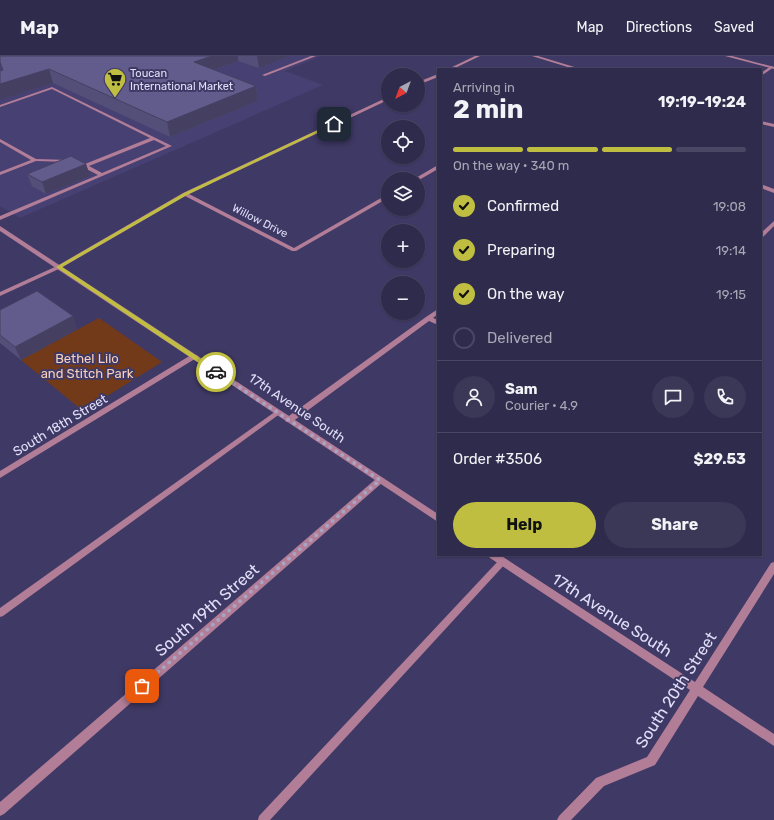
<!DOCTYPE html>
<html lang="en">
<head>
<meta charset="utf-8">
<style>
	body { margin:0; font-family:Rubik,sans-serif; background:#3b3756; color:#f1f3f6; height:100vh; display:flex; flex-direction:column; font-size:15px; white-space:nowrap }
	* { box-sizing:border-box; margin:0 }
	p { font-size:13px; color:#a7a7b5 }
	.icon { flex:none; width:22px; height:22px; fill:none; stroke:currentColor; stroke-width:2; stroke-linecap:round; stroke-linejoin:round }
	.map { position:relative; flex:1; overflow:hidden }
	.sheet { position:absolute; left:437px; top:12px; width:325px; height:488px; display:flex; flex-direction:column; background:#2f2b4c; border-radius:0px; box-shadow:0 1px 3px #0004,0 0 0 1px #4a4764 }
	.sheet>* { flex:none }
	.needle { width:26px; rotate:221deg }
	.controls { position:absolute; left:381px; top:12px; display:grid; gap:8px }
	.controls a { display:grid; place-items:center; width:44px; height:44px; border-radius:50%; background:#2f2b4c; box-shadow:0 1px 3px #0004,0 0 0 1px #4a4764; font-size:20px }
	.pin { position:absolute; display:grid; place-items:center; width:34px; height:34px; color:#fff; margin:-17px; border-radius:8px; box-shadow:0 2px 6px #0006 }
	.courier { position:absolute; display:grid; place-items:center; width:40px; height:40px; margin:-20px; border:3px solid #bfbe41; border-radius:50%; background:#fff; color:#222; box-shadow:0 1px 5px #0007 }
	.head em { font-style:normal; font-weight:700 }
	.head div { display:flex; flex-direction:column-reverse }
	.head { display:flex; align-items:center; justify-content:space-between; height:68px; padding:0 16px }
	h1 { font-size:26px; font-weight:700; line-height:30px }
	.bar { display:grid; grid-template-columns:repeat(4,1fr); gap:6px 4px; align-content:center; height:48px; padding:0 16px }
	.bar i { height:5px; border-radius:3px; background:#4a4764 }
	.bar .active { background:#bfbe41 }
	.bar p { grid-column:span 4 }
	.line { display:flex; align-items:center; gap:10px; padding:0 16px; border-top:1px solid #4a4764 }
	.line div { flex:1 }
	.round { display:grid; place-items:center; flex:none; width:42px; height:42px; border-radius:21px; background:#3b3756 }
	ol { padding:0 16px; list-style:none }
	li { display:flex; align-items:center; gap:12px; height:44px }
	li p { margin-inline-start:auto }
	li .icon { padding:4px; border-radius:50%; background:#bfbe41; color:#111; stroke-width:4 }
	li:last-child { color:#a7a7b5 }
	li i { width:22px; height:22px; border:2px solid #4a4764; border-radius:50% }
	.cta { display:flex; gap:8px; margin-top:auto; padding:8px 16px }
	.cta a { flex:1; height:46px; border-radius:24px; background:#bfbe41; color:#111; font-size:16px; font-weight:700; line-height:46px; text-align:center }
	.cta a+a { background:#3b3756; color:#f1f3f6 }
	header { display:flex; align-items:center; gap:24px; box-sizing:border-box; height:56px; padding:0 20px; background:#2f2b4c; border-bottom:1px solid #4a4764 }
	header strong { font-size:19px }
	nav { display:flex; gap:22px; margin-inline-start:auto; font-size:14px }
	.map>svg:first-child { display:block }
	.built { fill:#474073 }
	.green { fill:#733a19 }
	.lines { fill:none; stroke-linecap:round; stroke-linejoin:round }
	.service { fill:#b27d97; fill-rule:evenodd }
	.minor { fill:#b27d97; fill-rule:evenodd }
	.tertiary { fill:#b27d97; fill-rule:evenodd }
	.wall { fill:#544f78 }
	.shaded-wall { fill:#454062 }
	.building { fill:#625c8c; stroke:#454062 }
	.route { fill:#bfbe41 }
	.done { stroke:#a8a4c5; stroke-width:4; stroke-dasharray:0 7.2 }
	.labels { text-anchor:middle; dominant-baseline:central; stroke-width:4; stroke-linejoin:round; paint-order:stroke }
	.far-poi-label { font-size:11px; fill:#e0def9; stroke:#3f3965; text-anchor:start }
	.far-street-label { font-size:11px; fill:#e0def9; stroke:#3f3965 }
	.park-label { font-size:13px; fill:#f9d0ba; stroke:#3f3965 }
	.street-label { font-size:13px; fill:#e0def9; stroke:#3f3965 }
	.near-street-label { font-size:16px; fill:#e0def9; stroke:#3f3965 }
</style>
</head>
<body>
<header>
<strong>Map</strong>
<nav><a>Map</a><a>Directions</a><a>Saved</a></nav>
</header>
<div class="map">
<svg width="774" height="764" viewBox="0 0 774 764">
	<rect width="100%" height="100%" fill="#3f3965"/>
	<polygon class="built" points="0,0 321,0 285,15 323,29 20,162 0,150"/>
	<polygon class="green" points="99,262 162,306 83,355 21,304"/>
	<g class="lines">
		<g class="service">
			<polygon points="311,0 316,0 265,20 262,19"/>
			<polygon points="771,10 774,11 761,20 761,17"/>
			<path d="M52,31L172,90L0,164V160L98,119L77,108V106H81L85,108L150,82L52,33L0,51V49ZM154,84L166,90L102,117L89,110Z"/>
			<polygon points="0,83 36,103 69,104 71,105 69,106 36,105 0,119 0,116 31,104 0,86"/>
			<polygon points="276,355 278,355 281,357 3,560 0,561 0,552"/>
			<polygon points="503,502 506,503 507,505 506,507 270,764 258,764 259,760 500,503"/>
		</g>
		<g class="minor">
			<polygon points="475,0 480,0 453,13 448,13"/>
			<polygon points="532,0 538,0 581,13 574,13"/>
			<polygon points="725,0 732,0 774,11 774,13"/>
			<polygon points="438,18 438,21 418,29 418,26"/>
			<polygon points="388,41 388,44 189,138 294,192 388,138 388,142 296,195 292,195 185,140 61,212 0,240 0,236 57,210 183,137"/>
			<polygon points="761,65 774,68 774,71 761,68"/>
			<polygon points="438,109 438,113 419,124 414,123"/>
			<polygon points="761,128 774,133 774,137 761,132"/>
			<polygon points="774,165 774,170 763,181 761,182 761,177"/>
			<polygon points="438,253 438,258 433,262 438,264 438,269 429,265 292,366 286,366 285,364 286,362 426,261"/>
			<polygon points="191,299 197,299 198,301 0,422 0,415"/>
			<polygon points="380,421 383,422 384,424 383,426 4,758 0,760 0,746 377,422"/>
		</g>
		<g class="tertiary">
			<polygon points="0,170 438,458 438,466 0,175"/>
			<polygon points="488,499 500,499 695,626 771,507 774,506 774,518 703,631 774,678 774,690 698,640 655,709 604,730 571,764 557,764 559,760 596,722 647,701 690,634 490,502"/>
		</g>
	</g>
	<g class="wall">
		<polygon points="0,0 290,0 259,12 238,5 214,14 256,30 258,45 170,81 53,27 0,44 0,15 3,14"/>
		<polygon points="86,108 90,120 46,138 32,130 27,118"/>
		<polygon points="0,254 77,273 21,304 0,287"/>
	</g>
	<g class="shaded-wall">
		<polygon points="212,0 238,0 238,5 197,20 194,6"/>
		<polygon points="257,0 290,0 259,12"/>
		<polygon points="49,13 53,27 0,44 0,28"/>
		<polygon points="256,30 258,45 170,81 167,66"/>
		<polygon points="86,108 90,120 46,138 42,126"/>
		<polygon points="73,260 77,273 21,304 15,291"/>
	</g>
	<g class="building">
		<polygon points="0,0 212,0 194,6 256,30 167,66 49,13 0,28 0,15 3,14 0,6"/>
		<polygon points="71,100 86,108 42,126 27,118"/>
		<polygon points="37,235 73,260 15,291 0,279 0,254"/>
	</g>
	<polygon class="route" points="333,67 336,68 187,139 62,211 218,314 218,317 214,317 56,211 184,137"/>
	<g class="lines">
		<polyline class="done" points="142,630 380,424 216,316"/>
	</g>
	<defs>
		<g id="supermarket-pin" transform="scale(1.15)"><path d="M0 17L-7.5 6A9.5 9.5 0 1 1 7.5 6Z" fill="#bfbe41" stroke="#3f3965"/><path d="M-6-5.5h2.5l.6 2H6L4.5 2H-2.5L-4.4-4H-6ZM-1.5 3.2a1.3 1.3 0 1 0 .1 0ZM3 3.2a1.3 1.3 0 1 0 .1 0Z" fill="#111"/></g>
	</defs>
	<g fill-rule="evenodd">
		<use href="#supermarket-pin" x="115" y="23"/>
	</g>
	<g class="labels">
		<g class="far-poi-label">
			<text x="130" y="17">Toucan<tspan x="130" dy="13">International Market</tspan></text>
		</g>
		<g class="far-street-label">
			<text transform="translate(260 165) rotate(27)">Willow Drive</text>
		</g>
		<g class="park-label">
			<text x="87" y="302">Bethel Lilo<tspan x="87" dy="15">and Stitch Park</tspan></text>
		</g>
		<g class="street-label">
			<text transform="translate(297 352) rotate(34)">17th Avenue South</text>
			<text transform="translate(60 369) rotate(-31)">South 18th Street</text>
		</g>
		<g class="near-street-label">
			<text transform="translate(207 554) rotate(-41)">South 19th Street</text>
			<text transform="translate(612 559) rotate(33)">17th Avenue South</text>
			<text transform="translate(676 634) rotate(-57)">South 20th Street</text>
		</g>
	</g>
</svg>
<div class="controls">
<a><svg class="needle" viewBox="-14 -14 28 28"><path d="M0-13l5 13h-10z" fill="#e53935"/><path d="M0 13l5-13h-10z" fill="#a7a7b5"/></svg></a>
<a><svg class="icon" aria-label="locate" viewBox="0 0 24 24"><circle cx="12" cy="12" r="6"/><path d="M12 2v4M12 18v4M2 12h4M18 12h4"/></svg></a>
<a><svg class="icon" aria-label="layers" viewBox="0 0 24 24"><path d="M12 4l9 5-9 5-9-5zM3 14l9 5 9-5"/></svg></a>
<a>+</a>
<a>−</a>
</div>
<div class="pin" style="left:142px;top:630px;background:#ea580c"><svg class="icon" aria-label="bag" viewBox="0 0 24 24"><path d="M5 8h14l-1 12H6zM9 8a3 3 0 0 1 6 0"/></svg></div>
<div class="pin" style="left:334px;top:68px;background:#1f2937"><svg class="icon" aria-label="home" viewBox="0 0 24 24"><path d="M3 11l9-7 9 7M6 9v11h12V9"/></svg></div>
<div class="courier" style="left:216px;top:316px"><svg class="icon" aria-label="car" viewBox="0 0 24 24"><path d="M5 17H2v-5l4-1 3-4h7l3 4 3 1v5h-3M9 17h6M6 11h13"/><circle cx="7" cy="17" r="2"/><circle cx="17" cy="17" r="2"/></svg></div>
<section class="sheet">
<div class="head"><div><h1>2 min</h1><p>Arriving in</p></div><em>19:19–19:24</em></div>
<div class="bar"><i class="active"></i><i class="active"></i><i class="active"></i><i></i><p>On the way · 340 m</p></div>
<ol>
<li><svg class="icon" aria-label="check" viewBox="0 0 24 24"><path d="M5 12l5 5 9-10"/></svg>Confirmed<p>19:08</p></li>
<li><svg class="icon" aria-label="check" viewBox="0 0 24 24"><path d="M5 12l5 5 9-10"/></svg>Preparing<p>19:14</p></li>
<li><svg class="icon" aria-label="check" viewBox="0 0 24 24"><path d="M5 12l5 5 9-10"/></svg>On the way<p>19:15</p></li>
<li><i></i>Delivered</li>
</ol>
<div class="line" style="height:72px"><a class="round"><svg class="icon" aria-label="person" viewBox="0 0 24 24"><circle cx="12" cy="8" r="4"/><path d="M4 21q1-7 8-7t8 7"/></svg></a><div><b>Sam</b><p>Courier · 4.9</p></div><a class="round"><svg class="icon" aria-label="chat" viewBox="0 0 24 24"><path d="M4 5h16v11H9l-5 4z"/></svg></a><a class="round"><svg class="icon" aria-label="phone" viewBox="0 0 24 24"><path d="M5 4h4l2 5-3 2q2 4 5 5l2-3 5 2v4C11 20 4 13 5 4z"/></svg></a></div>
<div class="line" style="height:52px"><div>Order #3506</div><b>$29.53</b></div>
<div class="cta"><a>Help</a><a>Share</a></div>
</section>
</div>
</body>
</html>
